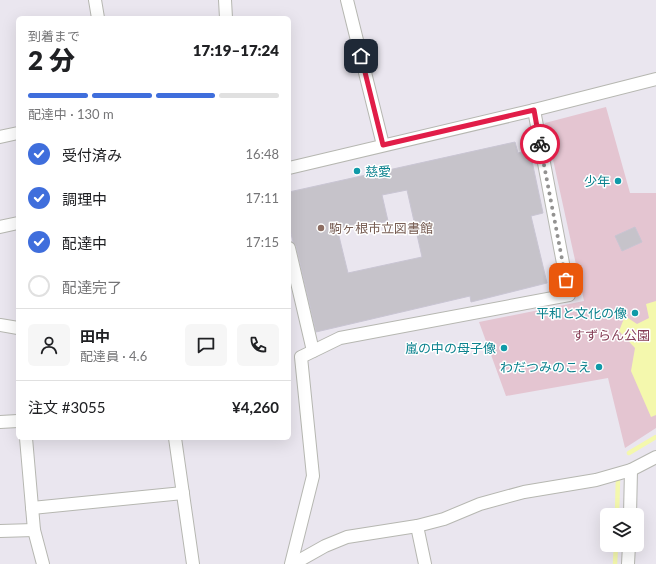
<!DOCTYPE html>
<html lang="ja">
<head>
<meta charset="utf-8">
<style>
	body { margin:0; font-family:Lato,"Noto Sans JP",sans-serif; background:#f6f6f6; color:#202124; height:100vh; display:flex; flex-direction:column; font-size:15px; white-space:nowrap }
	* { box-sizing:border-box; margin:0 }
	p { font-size:13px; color:#757577 }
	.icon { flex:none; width:22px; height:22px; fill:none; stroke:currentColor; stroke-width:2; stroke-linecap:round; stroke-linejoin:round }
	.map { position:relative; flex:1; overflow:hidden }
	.panel { position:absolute; left:16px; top:16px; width:275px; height:424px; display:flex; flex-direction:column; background:#fff; border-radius:6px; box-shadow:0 4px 16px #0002 }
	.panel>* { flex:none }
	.tools { position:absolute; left:600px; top:508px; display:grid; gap:8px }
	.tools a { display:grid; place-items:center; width:44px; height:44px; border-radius:6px; background:#fff; box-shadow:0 4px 16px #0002; font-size:20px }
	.pin { position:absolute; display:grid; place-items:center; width:34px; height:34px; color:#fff; margin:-17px; border-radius:8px; box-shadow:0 2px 6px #0006 }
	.courier { position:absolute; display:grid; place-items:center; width:40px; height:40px; margin:-20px; border:3px solid #e11d48; border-radius:50%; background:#fff; color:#222; box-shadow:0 1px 5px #0007 }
	.head em { font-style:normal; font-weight:800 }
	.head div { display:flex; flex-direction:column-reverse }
	.head { display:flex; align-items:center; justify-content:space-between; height:68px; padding:0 12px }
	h1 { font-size:26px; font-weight:800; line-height:30px }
	.bar { display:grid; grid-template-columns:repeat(4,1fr); gap:6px 4px; align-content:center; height:48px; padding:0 12px }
	.bar i { height:5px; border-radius:3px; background:#e0e0e0 }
	.bar .active { background:#3f6edc }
	.bar p { grid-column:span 4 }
	.line { display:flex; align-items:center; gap:10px; padding:0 12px; border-top:1px solid #e0e0e0 }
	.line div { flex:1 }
	.round { display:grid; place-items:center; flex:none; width:42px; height:42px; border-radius:6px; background:#f6f6f6 }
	ol { padding:0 12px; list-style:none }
	li { display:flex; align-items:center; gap:12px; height:44px }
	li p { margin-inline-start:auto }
	li .icon { padding:4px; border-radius:50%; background:#3f6edc; color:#fff; stroke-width:4 }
	li:last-child { color:#757577 }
	li i { width:22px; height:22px; border:2px solid #e0e0e0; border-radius:50% }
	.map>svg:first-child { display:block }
	.green { fill:#e4c5d1 }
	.water { fill:#f4f8ad }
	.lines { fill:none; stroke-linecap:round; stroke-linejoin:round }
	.stream { stroke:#f4f8ad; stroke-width:4.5 }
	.building { fill:#c6c3ca; stroke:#c9c5d3; fill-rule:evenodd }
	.minor-casing { stroke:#b6b7b1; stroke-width:14 }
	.minor { stroke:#fff; stroke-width:12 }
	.done { stroke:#939291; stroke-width:4; stroke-dasharray:0 7.2 }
	.route { stroke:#e11d48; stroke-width:5 }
	.culture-dot { fill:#0f9aa8; stroke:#fff; stroke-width:1.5 }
	.education-dot { fill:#8d6e63; stroke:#fff; stroke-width:1.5 }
	.labels { text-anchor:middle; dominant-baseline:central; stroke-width:3; stroke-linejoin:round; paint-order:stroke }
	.culture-label { font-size:13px; fill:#0d838f; stroke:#fff; text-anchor:end }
	.education-label { font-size:13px; fill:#785e54; stroke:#fff; text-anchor:start }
	.park-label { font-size:13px; fill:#853d55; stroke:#fff }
</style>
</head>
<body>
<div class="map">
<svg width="656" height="564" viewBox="0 0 656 564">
	<rect width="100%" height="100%" fill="#eae6ef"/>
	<polygon class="green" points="606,107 630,193 656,193 656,428 625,448 608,378 506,396 479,322 584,301 545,123"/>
	<polygon class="water" points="656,301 656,415 651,417 631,371 635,348 619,331 625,316 637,324 649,318 646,304"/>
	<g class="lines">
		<g class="stream">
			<polyline points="629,453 656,437"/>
			<polyline points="617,515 618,478"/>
			<polyline points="615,564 616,545"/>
		</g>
	</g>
	<g class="building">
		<path d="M515,142L518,153L525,151L532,161L543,213L531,216L547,283L471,302L470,296L316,332L296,246L293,242L289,225V192ZM407,190L422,257L348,273L338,232L388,221L382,195Z"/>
		<polygon points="635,227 642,242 622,251 615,236"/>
	</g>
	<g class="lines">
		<g class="minor-casing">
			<g id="minor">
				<polyline points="95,0 98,18"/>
				<polyline points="225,0 226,18"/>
				<polyline points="347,0 383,145"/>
				<polyline points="0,137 18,133"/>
				<polyline points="289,168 534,110 656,79"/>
				<polyline points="0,227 18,223"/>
				<polyline points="289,248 313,351"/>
				<polyline points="0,325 18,328"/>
				<polyline points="0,422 18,421"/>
				<polyline points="26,438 34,530 43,564"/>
				<polyline points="175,438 193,564"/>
				<polyline points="32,508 183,493"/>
				<polyline points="630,515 631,470"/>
				<polyline points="417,526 425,564"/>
				<polyline points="0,531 34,530"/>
				<polyline points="291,564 313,476 301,357 340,338 569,295 534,110"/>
				<polyline points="293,564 325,546 347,537 417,526 444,519 480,504 524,492 596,480 631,470 656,457"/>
				<polyline points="628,564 629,545"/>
			</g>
		</g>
		<use href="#minor" class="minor"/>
	</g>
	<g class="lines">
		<polyline class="done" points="540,144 566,280"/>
		<polyline class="route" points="361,56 383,145 534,110 540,144"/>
	</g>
	<g class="culture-dot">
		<circle cx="357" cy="171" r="4"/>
		<circle cx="618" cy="181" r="4"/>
		<circle cx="635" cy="313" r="4"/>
		<circle cx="504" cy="348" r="4"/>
		<circle cx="599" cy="367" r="4"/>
	</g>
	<circle class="education-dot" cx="321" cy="228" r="4"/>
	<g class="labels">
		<g class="culture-label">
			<text x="365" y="171" text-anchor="start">慈愛</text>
			<text x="610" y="181">少年</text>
			<text x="627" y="313">平和と文化の像</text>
			<text x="496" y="348">嵐の中の母子像</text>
			<text x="591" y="367">わだつみのこえ</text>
		</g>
		<g class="education-label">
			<text x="329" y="228">駒ヶ根市立図書館</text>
		</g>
		<g class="park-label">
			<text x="611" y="335">すずらん公園</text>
		</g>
	</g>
</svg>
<div class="tools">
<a><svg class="icon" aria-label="layers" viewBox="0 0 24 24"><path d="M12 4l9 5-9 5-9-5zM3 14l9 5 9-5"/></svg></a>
</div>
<div class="pin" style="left:566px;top:280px;background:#ea580c"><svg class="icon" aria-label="bag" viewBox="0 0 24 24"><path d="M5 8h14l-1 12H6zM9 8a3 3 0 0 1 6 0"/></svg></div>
<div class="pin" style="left:361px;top:56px;background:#1f2937"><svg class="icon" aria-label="home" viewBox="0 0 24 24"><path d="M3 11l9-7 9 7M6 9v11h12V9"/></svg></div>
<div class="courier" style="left:540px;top:144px"><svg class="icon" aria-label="bike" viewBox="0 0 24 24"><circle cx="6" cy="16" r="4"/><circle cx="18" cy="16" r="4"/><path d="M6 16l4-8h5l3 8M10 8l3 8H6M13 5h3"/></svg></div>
<section class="panel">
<div class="head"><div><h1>2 分</h1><p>到着まで</p></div><em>17:19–17:24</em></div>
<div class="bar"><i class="active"></i><i class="active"></i><i class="active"></i><i></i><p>配達中 · 130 m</p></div>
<ol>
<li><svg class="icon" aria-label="check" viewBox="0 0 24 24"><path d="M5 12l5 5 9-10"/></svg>受付済み<p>16:48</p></li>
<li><svg class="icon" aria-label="check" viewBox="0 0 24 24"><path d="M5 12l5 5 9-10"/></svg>調理中<p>17:11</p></li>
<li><svg class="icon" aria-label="check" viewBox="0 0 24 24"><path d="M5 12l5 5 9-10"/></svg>配達中<p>17:15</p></li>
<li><i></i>配達完了</li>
</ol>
<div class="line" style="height:72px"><a class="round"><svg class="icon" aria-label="person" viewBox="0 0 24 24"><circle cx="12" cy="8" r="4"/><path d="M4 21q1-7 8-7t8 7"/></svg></a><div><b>田中</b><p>配達員 · 4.6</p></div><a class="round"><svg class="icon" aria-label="chat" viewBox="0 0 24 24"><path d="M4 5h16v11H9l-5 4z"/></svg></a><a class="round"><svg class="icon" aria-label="phone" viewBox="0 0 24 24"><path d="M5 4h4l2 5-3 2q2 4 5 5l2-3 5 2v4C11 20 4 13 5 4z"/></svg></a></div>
<div class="line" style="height:52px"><div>注文 #3055</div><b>¥4,260</b></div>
</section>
</div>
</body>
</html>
